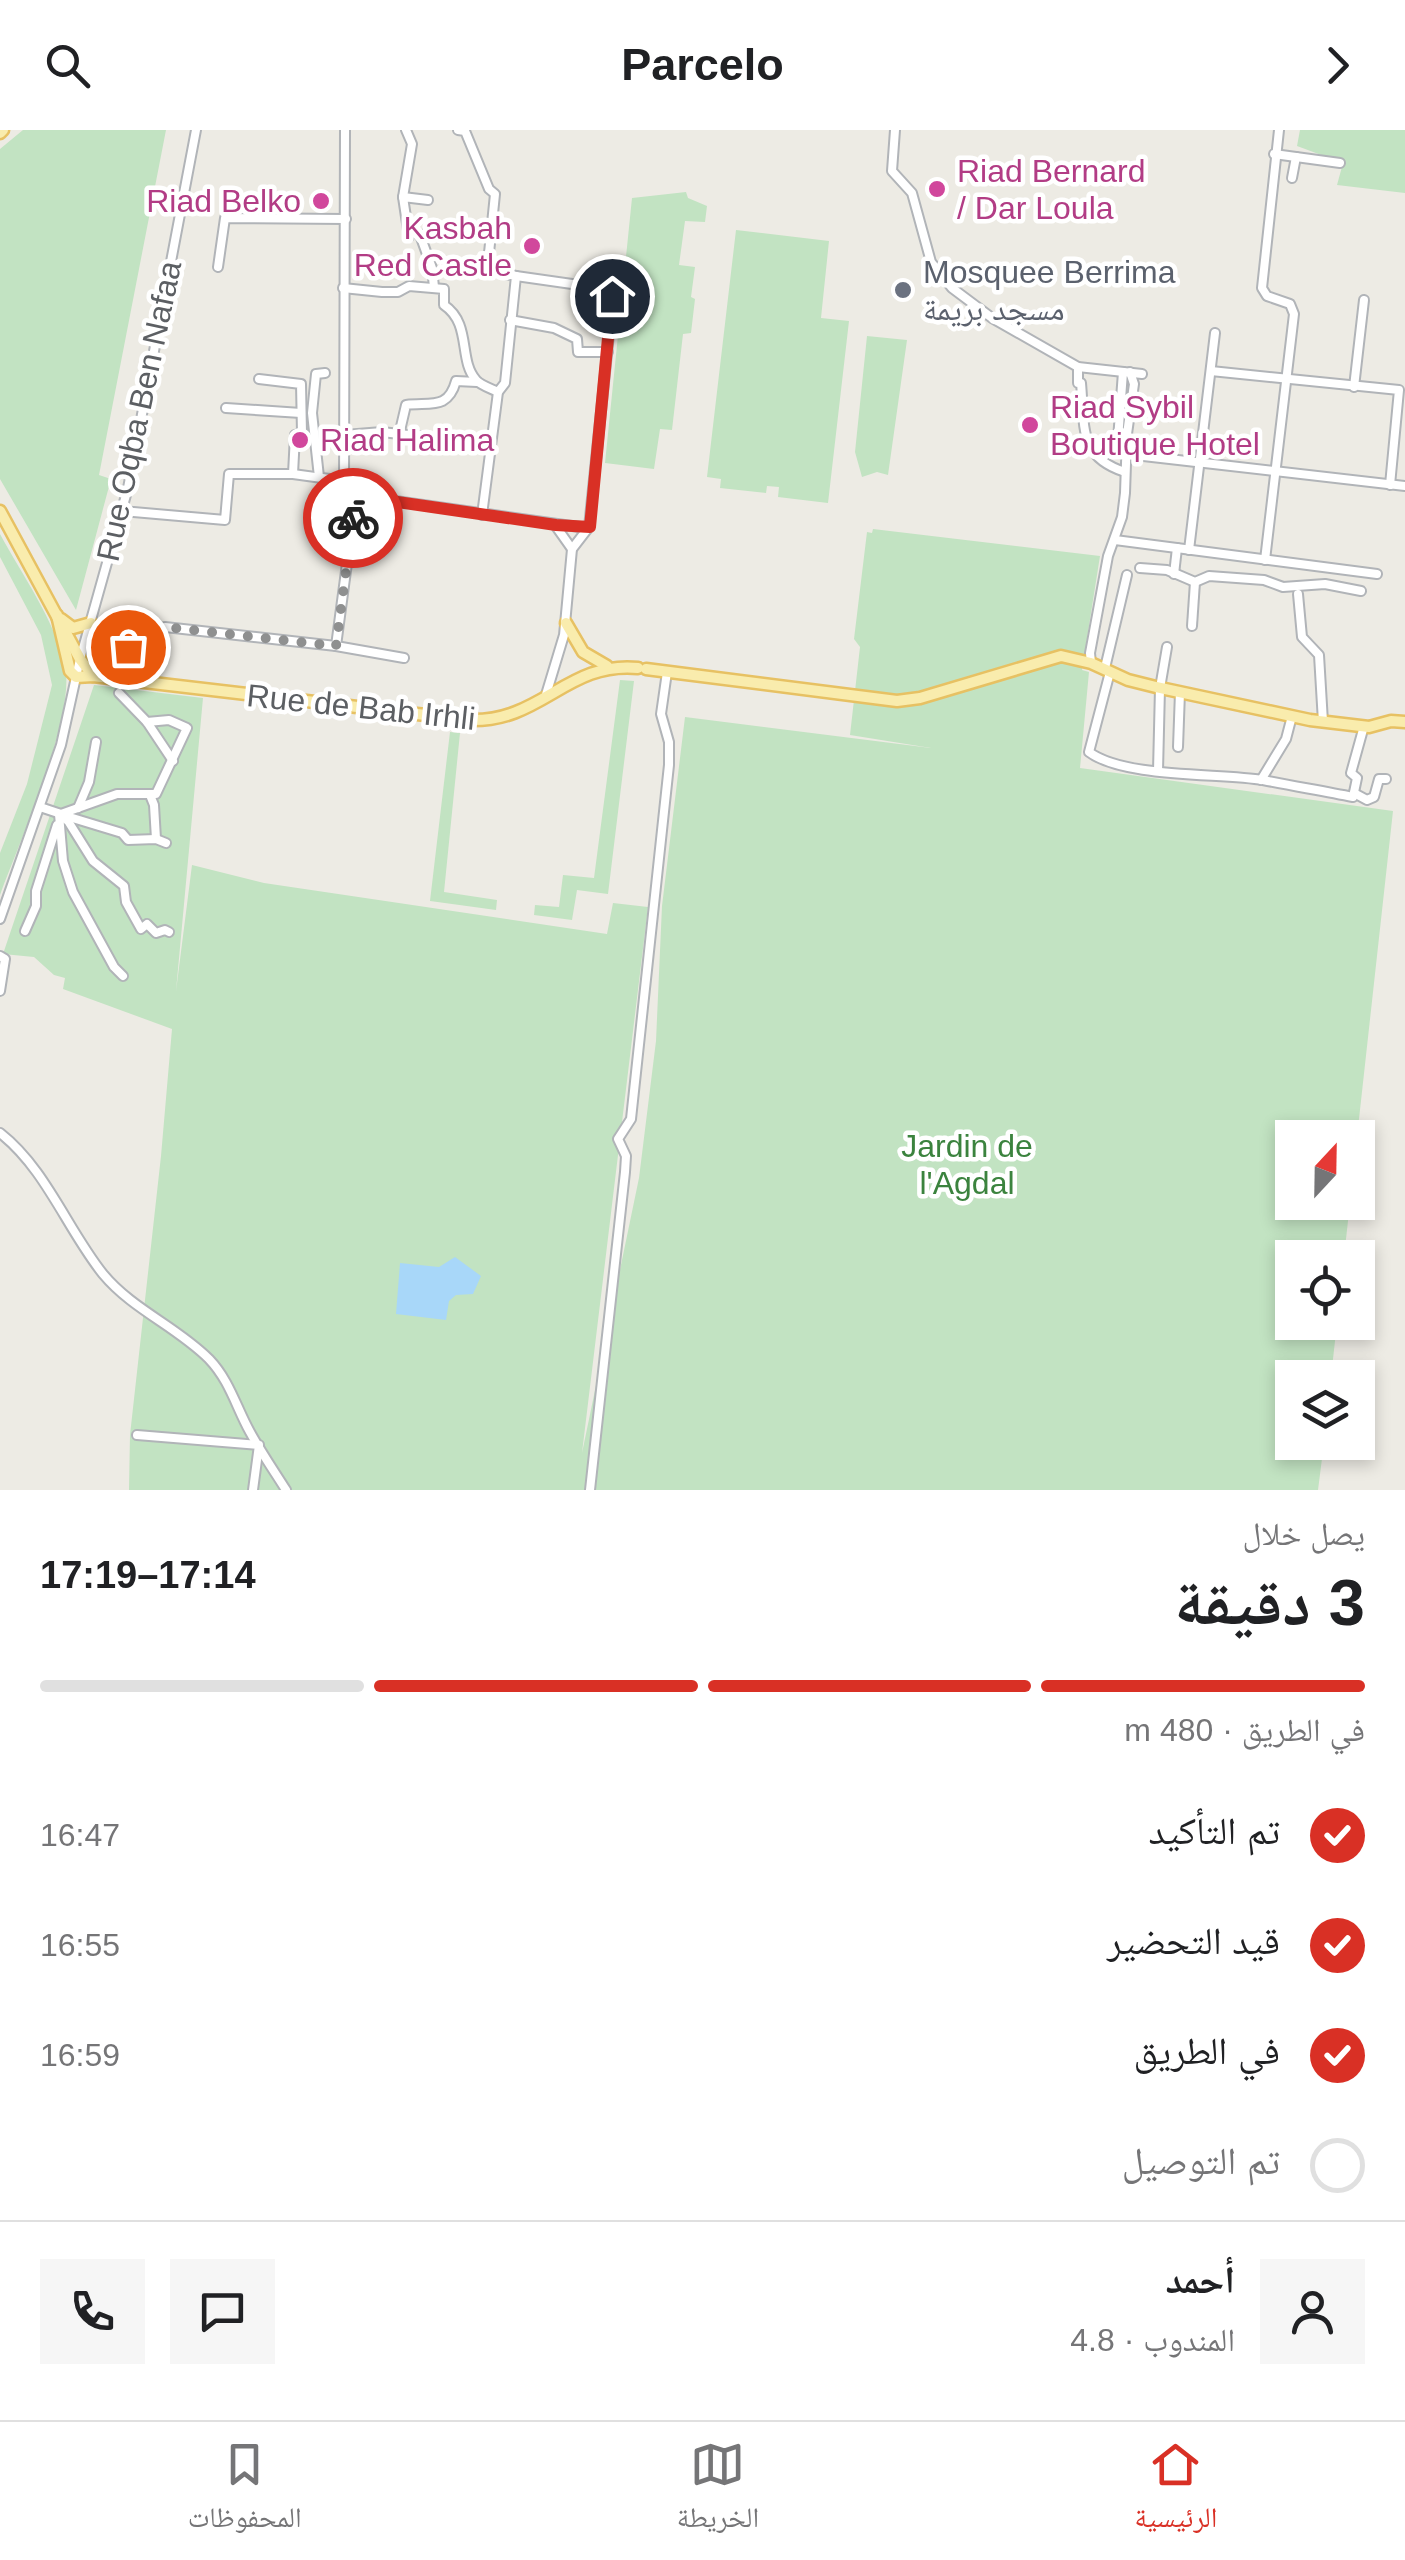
<!DOCTYPE html>
<html lang="ar">
<head>
<meta charset="utf-8">
<style>
	body { margin:0; font-family:Helvetica,"Noto Naskh Arabic",sans-serif; background:#f6f6f6; color:#202124; direction:rtl; height:100vh; display:flex; flex-direction:column; font-size:38px; white-space:nowrap }
	* { box-sizing:border-box; margin:0 }
	p { font-size:32px; color:#757577 }
	.icon { flex:none; width:55px; height:55px; fill:none; stroke:currentColor; stroke-width:2; stroke-linecap:round; stroke-linejoin:round }
	.map { position:relative; height:1360px; overflow:hidden; direction:ltr }
	.side { display:flex; flex-direction:column; background:#fff; flex:1 }
	.side>* { flex:none }
	.needle { width:65px; rotate:22deg }
	.tools { position:absolute; left:1275px; top:990px; display:grid; gap:20px }
	.tools a { display:grid; place-items:center; width:100px; height:100px; border-radius:0px; background:#fff; box-shadow:0 5px 15px #0003; font-size:50px }
	.pin { position:absolute; display:grid; place-items:center; width:85px; height:85px; color:#fff; margin:-42px; border:5px solid #fff; border-radius:50%; box-shadow:0 2px 10px #0007 }
	.courier { position:absolute; display:grid; place-items:center; width:100px; height:100px; margin:-50px; border:8px solid #d93025; border-radius:50%; background:#fff; color:#222; box-shadow:0 2px 12px #0007 }
	.overview em { font-style:normal; font-weight:700 }
	.overview div { display:flex; flex-direction:column-reverse }
	.overview { display:flex; align-items:center; justify-content:space-between; height:170px; padding:0 40px }
	h1 { font-size:65px; font-weight:700; line-height:75px }
	.bar { display:grid; grid-template-columns:repeat(4,1fr); gap:15px 10px; align-content:center; height:120px; padding:0 40px }
	.bar i { height:12px; border-radius:8px; background:#e0e0e0 }
	.bar .on { background:#d93025 }
	.bar p { grid-column:span 4 }
	.line { display:flex; align-items:center; gap:25px; padding:0 40px; border-top:2px solid #e0e0e0 }
	.line div { flex:1 }
	.round { display:grid; place-items:center; flex:none; width:105px; height:105px; border-radius:0px; background:#f6f6f6 }
	ol { padding:0 40px; list-style:none }
	li { display:flex; align-items:center; gap:30px; height:110px }
	li p { margin-inline-start:auto }
	li .icon { padding:10px; border-radius:50%; background:#d93025; color:#fff; stroke-width:4 }
	li:last-child { color:#757577 }
	li i { width:55px; height:55px; border:5px solid #e0e0e0; border-radius:50% }
	header { display:flex; justify-content:space-between; align-items:center; height:130px; padding:0 40px; background:#fff; font-size:45px; font-weight:700 }
	.tab-bar { display:flex; justify-content:space-around; align-items:center; height:140px; border-top:2px solid #e0e0e0; background:#fff; font-size:28px; color:#757577 }
	.tab-bar a { display:grid; justify-items:center; gap:5px }
	.tab-bar .on { color:#d93025 }
	.map>svg:first-child { display:block }
	.green { fill:#c2e3c2 }
	.water { fill:#a8d7f9 }
	.lines { fill:none; stroke-linecap:round; stroke-linejoin:round }
	.minor-casing { stroke:#b1b4b8; stroke-width:12 }
	.major-casing { stroke:#e7c163; stroke-width:15 }
	.minor { stroke:#fff; stroke-width:8 }
	.major { stroke:#f9ecad; stroke-width:10 }
	.done { stroke:#8f9090; stroke-width:10; stroke-dasharray:0 18 }
	.route { stroke:#d93025; stroke-width:12 }
	.hotel-dot { fill:#d1479c; stroke:#fff; stroke-width:4 }
	.worship-dot { fill:#6b7280; stroke:#fff; stroke-width:4 }
	.labels { text-anchor:middle; dominant-baseline:central; stroke-width:9; stroke-linejoin:round; paint-order:stroke }
	.hotel-label { font-size:32px; fill:#b23c85; stroke:#fff; text-anchor:start }
	.worship-label { font-size:32px; fill:#5b616d; stroke:#fff; text-anchor:start }
	.street-label { font-size:32px; fill:#5c5f63; stroke:#fff }
	.park-label { font-size:32px; fill:#3b833e; stroke:#fff }
</style>
</head>
<body>
<header><svg class="icon" aria-label="forward" viewBox="0 0 24 24"><path d="M9 5l7 7-7 7"/></svg>Parcelo<svg class="icon" aria-label="search" viewBox="0 0 24 24"><circle cx="10" cy="10" r="6"/><path d="M15 15l6 6"/></svg></header>
<div class="map">
<svg width="1405" height="1360" viewBox="0 0 1405 1360">
	<rect width="100%" height="100%" fill="#edebe4"/>
	<g class="green">
		<polygon points="23,0 166,0 99,345 111,349 76,480 0,349 0,19"/>
		<polygon points="1300,0 1405,0 1405,63 1337,55 1343,33 1297,16"/>
		<polygon points="686,62 688,68 707,76 705,92 685,91 679,135 695,137 691,167 695,169 691,203 683,204 672,300 660,299 654,339 605,333 632,68"/>
		<polygon points="736,100 829,111 821,188 849,191 828,373 778,367 779,357 767,356 766,363 720,358 721,349 707,347"/>
		<polygon points="867,206 907,210 888,345 877,342 862,347 855,322"/>
		<polygon points="873,399 1100,426 1082,540 1089,542 1080,638 1393,681 1357,1007 1292,1008 1292,1072 1350,1073 1344,1127 1292,1128 1292,1192 1337,1193 1331,1247 1292,1248 1292,1312 1324,1313 1318,1360 129,1360 130,1305 161,1026 172,899 63,859 65,848 54,845 34,827 3,824 94,555 203,568 176,861 192,735 264,753 607,804 613,773 648,777 582,1323 639,1048 656,911 662,776 685,587 931,618 850,605 860,517 854,509 867,402 872,403"/>
		<path d="M0,404C22,445 55,490 65,536C76,586 19,713 0,765V723L27,654L52,555L41,505L0,427Z"/>
		<polygon points="620,550 634,551 608,764 577,760 572,790 534,785 535,775 559,777 563,745 594,748"/>
		<polygon points="450,602 460,603 444,762 497,770 496,780 430,771"/>
	</g>
	<polygon class="water" points="455,1127 481,1146 473,1164 456,1165 449,1171 446,1190 396,1184 400,1133 439,1137"/>
	<g class="lines">
		<g class="minor-casing">
			<g id="minor">
				<polyline points="345,0 344,361 374,368 586,398"/>
				<polyline points="458,0 465,1 489,59 495,64 488,133 501,143 516,146 505,253 498,262 482,385"/>
				<polyline points="895,0 892,41 912,63 931,132 952,158 992,188 1078,237 1142,244"/>
				<polyline points="1274,24 1340,33"/>
				<polyline points="1292,48 1296,27"/>
				<polyline points="403,67 412,14 406,0"/>
				<polyline points="409,107 403,67 428,70"/>
				<polyline points="218,137 225,88 346,89"/>
				<polyline points="516,146 572,154 596,164 613,166 589,397 572,419 564,505 545,568"/>
				<polyline points="434,157 432,138 420,105 490,101"/>
				<path d="M343,158L382,162H398L409,156L444,159V175C472,194 458,230 476,250C480,255 492,259 498,262"/>
				<polyline points="510,190 554,198 577,209 578,222 608,222"/>
				<path d="M1078,237V253H1081C1085,297 1078,327 1125,342"/>
				<polyline points="1211,241 1399,260 1390,355"/>
				<polyline points="1123,242 1117,323 1405,356"/>
				<polyline points="259,249 301,254 302,303 295,305 293,344"/>
				<polyline points="1354,257 1364,170"/>
				<polyline points="226,278 301,283"/>
				<polyline points="345,305 382,302 434,308"/>
				<path d="M399,305L406,275C431,272 448,280 456,251L477,252"/>
				<polyline points="319,347 312,283 316,244 325,243"/>
				<polyline points="122,381 225,390 229,344 293,344 344,351"/>
				<polyline points="555,395 572,419"/>
				<polyline points="1115,410 1377,444"/>
				<polyline points="1189,420 1215,203"/>
				<polyline points="1265,430 1294,184 1290,174 1267,166 1262,158 1279,0"/>
				<polyline points="1140,438 1167,440 1195,452 1209,446 1264,450 1283,457 1325,454 1361,461"/>
				<polyline points="1174,444 1177,418"/>
				<polyline points="1298,464 1302,507 1319,525 1323,592"/>
				<polyline points="1192,496 1195,452"/>
				<polyline points="336,516 356,366"/>
				<polyline points="117,527 126,524 129,514 152,508 165,497 336,516 404,528"/>
				<polyline points="1091,533 1090,523 1108,426 1122,387 1125,363 1127,304 1134,254 1130,242"/>
				<polyline points="1105,538 1127,445"/>
				<path d="M1110,542L1089,622C1124,648 1218,643 1263,650C1293,656 1323,661 1353,667L1357,648L1351,643L1364,596"/>
				<polyline points="119,563 147,592 173,631"/>
				<polyline points="1178,617 1180,562"/>
				<polyline points="1158,641 1160,558 1167,517"/>
				<polyline points="1261,650 1286,609 1292,586"/>
				<polyline points="1354,663 1367,670 1374,667 1379,649 1386,649"/>
				<polyline points="150,665 154,675 156,709"/>
				<polyline points="40,677 61,684 117,664 156,664 187,598 169,590 147,592"/>
				<polyline points="78,678 89,652 96,612"/>
				<polyline points="59,684 68,691 93,731 124,756 126,772 141,799 147,794 156,803 165,800 169,802"/>
				<polyline points="59,684 63,731 73,762 114,837 123,846"/>
				<polyline points="66,686 122,703 128,710 156,709 166,713"/>
				<polyline points="0,789 61,615 80,529 128,358 196,0"/>
				<polyline points="25,801 36,776 36,761 57,695"/>
				<polyline points="0,826 5,829 0,861"/>
				<path d="M0,1003C46,1039 67,1099 103,1144C133,1180 176,1196 209,1229C230,1251 236,1277 250,1302C261,1322 274,1341 286,1360"/>
				<polyline points="137,1305 259,1315 253,1360"/>
				<polyline points="590,1360 625,1042 626,1026 618,1009 631,989 669,635 669,612 661,584 667,542"/>
			</g>
		</g>
		<g class="major-casing">
			<g id="major">
				<polyline points="0,3 3,0"/>
				<polyline points="0,381 80,529 93,546"/>
				<path d="M57,485L70,541L76,547L93,546L468,590C542,593 566,531 638,538"/>
				<polyline points="61,489 73,498 91,493"/>
				<polyline points="566,493 583,522 607,536"/>
				<polyline points="646,539 897,571 920,568 1061,526 1091,533 1128,550 1156,557 1310,590 1369,597 1391,591 1405,592"/>
			</g>
		</g>
		<use href="#minor" class="minor"/>
		<use href="#major" class="major"/>
	</g>
	<g class="lines">
		<polyline class="done" points="128,517 152,508 165,497 336,516 353,388"/>
		<polyline class="route" points="353,388 356,366 556,395 590,397 612,166"/>
	</g>
	<g class="hotel-dot">
		<circle cx="937" cy="59" r="10"/>
		<circle cx="321" cy="71" r="10"/>
		<circle cx="532" cy="116" r="10"/>
		<circle cx="1030" cy="295" r="10"/>
		<circle cx="300" cy="310" r="10"/>
	</g>
	<circle class="worship-dot" cx="903" cy="160" r="10"/>
	<g class="labels">
		<g class="hotel-label">
			<text x="957" y="41">Riad Bernard<tspan x="957" dy="37">/ Dar Loula</tspan></text>
			<text x="301" y="71" text-anchor="end">Riad Belko</text>
			<text x="512" y="98" text-anchor="end">Kasbah<tspan x="512" dy="37">Red Castle</tspan></text>
			<text x="1050" y="277">Riad Sybil<tspan x="1050" dy="37">Boutique Hotel</tspan></text>
			<text x="320" y="310">Riad Halima</text>
		</g>
		<g class="worship-label">
			<text x="923" y="142">Mosquee Berrima<tspan x="923" dy="37">مسجد بريمة</tspan></text>
		</g>
		<g class="street-label">
			<text transform="translate(139 281) rotate(-78)">Rue Oqba Ben Nafaa</text>
			<text transform="translate(361 577) rotate(6)">Rue de Bab Irhli</text>
		</g>
		<g class="park-label">
			<text x="967" y="1016">Jardin de<tspan x="967" dy="37">l'Agdal</tspan></text>
		</g>
	</g>
</svg>
<div class="tools">
<a><svg class="needle" viewBox="-14 -14 28 28"><path d="M0-13l5 13h-10z" fill="#e53935"/><path d="M0 13l5-13h-10z" fill="#757577"/></svg></a>
<a><svg class="icon" aria-label="locate" viewBox="0 0 24 24"><circle cx="12" cy="12" r="6"/><path d="M12 2v4M12 18v4M2 12h4M18 12h4"/></svg></a>
<a><svg class="icon" aria-label="layers" viewBox="0 0 24 24"><path d="M12 4l9 5-9 5-9-5zM3 14l9 5 9-5"/></svg></a>
</div>
<div class="pin" style="left:128px;top:517px;background:#ea580c"><svg class="icon" aria-label="bag" viewBox="0 0 24 24"><path d="M5 8h14l-1 12H6zM9 8a3 3 0 0 1 6 0"/></svg></div>
<div class="pin" style="left:612px;top:166px;background:#1f2937"><svg class="icon" aria-label="home" viewBox="0 0 24 24"><path d="M3 11l9-7 9 7M6 9v11h12V9"/></svg></div>
<div class="courier" style="left:353px;top:388px"><svg class="icon" aria-label="bike" viewBox="0 0 24 24"><circle cx="6" cy="16" r="4"/><circle cx="18" cy="16" r="4"/><path d="M6 16l4-8h5l3 8M10 8l3 8H6M13 5h3"/></svg></div>
</div>
<section class="side">
<div class="overview"><div><h1>3 دقيقة</h1><p>يصل خلال</p></div><em>17:14–17:19</em></div>
<div class="bar"><i class="on"></i><i class="on"></i><i class="on"></i><i></i><p>في الطريق · 480 m</p></div>
<ol>
<li><svg class="icon" aria-label="check" viewBox="0 0 24 24"><path d="M5 12l5 5 9-10"/></svg>تم التأكيد<p>16:47</p></li>
<li><svg class="icon" aria-label="check" viewBox="0 0 24 24"><path d="M5 12l5 5 9-10"/></svg>قيد التحضير<p>16:55</p></li>
<li><svg class="icon" aria-label="check" viewBox="0 0 24 24"><path d="M5 12l5 5 9-10"/></svg>في الطريق<p>16:59</p></li>
<li><i></i>تم التوصيل</li>
</ol>
<div class="line" style="height:180px"><a class="round"><svg class="icon" aria-label="person" viewBox="0 0 24 24"><circle cx="12" cy="8" r="4"/><path d="M4 21q1-7 8-7t8 7"/></svg></a><div><b>أحمد</b><p>المندوب · 4.8</p></div><a class="round"><svg class="icon" aria-label="chat" viewBox="0 0 24 24"><path d="M4 5h16v11H9l-5 4z"/></svg></a><a class="round"><svg class="icon" aria-label="phone" viewBox="0 0 24 24"><path d="M5 4h4l2 5-3 2q2 4 5 5l2-3 5 2v4C11 20 4 13 5 4z"/></svg></a></div>
</section>
<nav class="tab-bar">
<a class="on"><svg class="icon" aria-label="home" viewBox="0 0 24 24"><path d="M3 11l9-7 9 7M6 9v11h12V9"/></svg>الرئيسية</a>
<a><svg class="icon" aria-label="map" viewBox="0 0 24 24"><path d="M3 6l6-2 6 2 6-2v14l-6 2-6-2-6 2zM9 4v14M15 6v14"/></svg>الخريطة</a>
<a><svg class="icon" aria-label="saved" viewBox="0 0 24 24"><path d="M7 4h10v16l-5-4-5 4z"/></svg>المحفوظات</a>
</nav>
</body>
</html>
